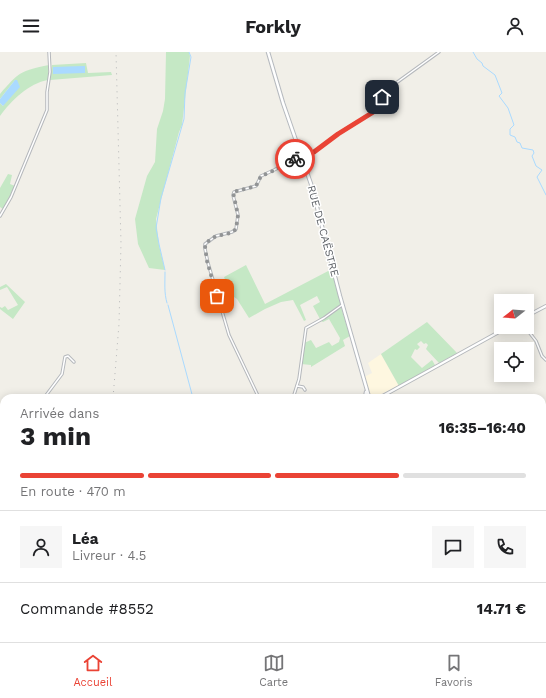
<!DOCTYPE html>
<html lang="fr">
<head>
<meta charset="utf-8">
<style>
	body { margin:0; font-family:"Work Sans",sans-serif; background:#f6f6f6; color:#202124; height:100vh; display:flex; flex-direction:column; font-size:15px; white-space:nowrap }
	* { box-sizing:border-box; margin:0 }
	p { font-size:13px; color:#757577 }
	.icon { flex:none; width:22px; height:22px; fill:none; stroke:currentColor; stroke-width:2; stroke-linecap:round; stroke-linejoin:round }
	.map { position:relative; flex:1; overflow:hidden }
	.sheet { position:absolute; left:0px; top:342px; width:546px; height:248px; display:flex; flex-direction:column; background:#fff; border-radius:12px 12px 0 0; box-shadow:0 2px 10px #0003 }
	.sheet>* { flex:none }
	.needle { width:26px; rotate:253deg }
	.controls { position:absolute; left:494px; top:242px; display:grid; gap:8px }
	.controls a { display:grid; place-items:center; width:40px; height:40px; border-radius:0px; background:#fff; box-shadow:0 2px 10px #0003; font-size:20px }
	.pin { position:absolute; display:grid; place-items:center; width:34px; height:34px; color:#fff; margin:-17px; border-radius:8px; box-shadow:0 2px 6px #0006 }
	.courier { position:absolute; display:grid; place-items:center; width:40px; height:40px; margin:-20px; border:3px solid #ea4335; border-radius:50%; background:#fff; color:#222; box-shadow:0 1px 5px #0007 }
	.head em { font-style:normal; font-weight:700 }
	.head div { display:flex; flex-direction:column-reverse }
	.head { display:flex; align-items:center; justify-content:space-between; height:68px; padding:0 20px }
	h1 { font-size:26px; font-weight:700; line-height:30px }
	.bar { display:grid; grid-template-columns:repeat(4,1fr); gap:6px 4px; align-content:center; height:48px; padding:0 20px }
	.bar i { height:5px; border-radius:3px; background:#e0e0e0 }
	.bar .on { background:#ea4335 }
	.bar p { grid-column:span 4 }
	.line { display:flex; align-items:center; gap:10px; padding:0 20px; border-top:1px solid #e0e0e0 }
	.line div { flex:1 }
	.round { display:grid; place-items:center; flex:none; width:42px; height:42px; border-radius:0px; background:#f6f6f6 }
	header { display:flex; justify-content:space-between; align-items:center; height:52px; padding:0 20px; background:#fff; font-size:18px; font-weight:700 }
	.tab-bar { display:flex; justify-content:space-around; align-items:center; height:56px; border-top:1px solid #e0e0e0; background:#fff; font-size:11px; color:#757577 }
	.tab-bar a { display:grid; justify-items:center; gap:2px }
	.tab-bar .on { color:#ea4335 }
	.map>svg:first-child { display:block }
	.commercial { fill:#fef7e0 }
	.green { fill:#c5e8c5 }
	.water { fill:#aadaff }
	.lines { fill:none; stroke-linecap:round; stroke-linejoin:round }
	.stream { stroke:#aadaff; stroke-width:1 }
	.minor-casing { stroke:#b5b8bc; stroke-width:3.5 }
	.tertiary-casing { stroke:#b5b8bc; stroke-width:4 }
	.secondary-casing { stroke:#b6babf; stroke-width:4.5 }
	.minor { stroke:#fff; stroke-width:1.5 }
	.tertiary { stroke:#fff; stroke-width:2 }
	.secondary { stroke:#fff; stroke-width:2.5 }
	.rail { stroke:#b6b7b8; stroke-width:1; stroke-dasharray:1 5; stroke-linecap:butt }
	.done { stroke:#929495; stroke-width:4; stroke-dasharray:0 7.2 }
	.route { stroke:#ea4335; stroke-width:5 }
	.labels { text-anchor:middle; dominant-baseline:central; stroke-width:3; stroke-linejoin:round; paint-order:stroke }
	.street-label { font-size:11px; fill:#5f6368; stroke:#fff }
</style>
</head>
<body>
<header><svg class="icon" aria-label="menu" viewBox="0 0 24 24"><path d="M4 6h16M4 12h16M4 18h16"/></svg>Forkly<svg class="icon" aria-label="person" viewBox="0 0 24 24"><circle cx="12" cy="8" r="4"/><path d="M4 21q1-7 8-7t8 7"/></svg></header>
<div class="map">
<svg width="546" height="590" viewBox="0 0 546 590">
	<rect width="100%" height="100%" fill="#f1efe8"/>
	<polygon class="commercial" points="381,302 399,334 372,346 369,341 364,325 372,321 368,311"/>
	<g class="green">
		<polygon points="166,0 189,0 190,4 182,73 179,80 156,167 159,193 165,218 149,216 138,192 135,167 147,124 155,110 157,77 163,59 165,47"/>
		<polygon points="86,11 88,21 111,20 112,23 50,28 52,13"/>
		<path d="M49,13L48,28C29,31 11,49 0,64V51L3,54L15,28L0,47V42C19,20 20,19 49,13Z"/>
		<polygon points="8,122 12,123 10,132 15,134 3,157 0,155 0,136"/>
		<polygon points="246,213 265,252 332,217 341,252 320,267 313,254 320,250 317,244 300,253 306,268 304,269 293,248 281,250 265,257 249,266 237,247 231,243 224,225"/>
		<polygon points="6,232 25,250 13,267 0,257 0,255 2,256 5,254 8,258 18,253 7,235 0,238 0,235"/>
		<polygon points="341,255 350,284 343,288 345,294 311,315 311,313 301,312 304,291 311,288 316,296 329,290 332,294 339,290 340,286 329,267 323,270 321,269"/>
		<polygon points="427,270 457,301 439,311 426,297 428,293 426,291 424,292 421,289 417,292 420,295 417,298 415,297 411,305 422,316 432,308 435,313 399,334 381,302"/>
	</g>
	<g class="water">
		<polygon points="83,14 85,14 85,21 53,22 53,15"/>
		<polygon points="15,28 17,28 20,35 3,54 0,51 0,47"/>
	</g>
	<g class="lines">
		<g class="stream">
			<polyline points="473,0 477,7 482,11 483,14 495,23 502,41 499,44 508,56 514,73 510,77 510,83 515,85 517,90 520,91 522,96 533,98 534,101 532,104 536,114 542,118 537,125 546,143"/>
			<polyline points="165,218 159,192 156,176 161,146 184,67 185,41 191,5 189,0"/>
			<path d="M165,220C165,231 164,241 167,251"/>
			<polyline points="168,253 193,346"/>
			<polyline points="261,586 264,590"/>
		</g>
		<g class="minor-casing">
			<g id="minor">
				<polyline points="384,52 389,58"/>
				<polyline points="0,164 11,145 47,58 47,40 50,20 49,0"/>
				<polyline points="496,249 501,253"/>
				<polyline points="525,275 536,289 542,304 546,308"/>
				<polyline points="297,334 303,335 305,338"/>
				<polyline points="44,346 62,322 65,305 68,304 74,310"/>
				<polyline points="259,346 229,283 208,211 205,197 205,192 216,184 232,180 236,177 238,163 233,143 234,140 256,134 261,124 274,118 299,105 314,100 338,82 383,54 384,51 382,44 385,39 439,0"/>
				<polyline points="293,346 299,327 306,276 324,266 342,253"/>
				<polyline points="358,346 359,344"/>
				<polyline points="542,360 546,358"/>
				<polyline points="0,398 4,392"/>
				<polyline points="542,429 546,435"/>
				<polyline points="0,458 4,460"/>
				<polyline points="542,482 546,482"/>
				<polyline points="140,586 141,590"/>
				<polyline points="334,586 335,590"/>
				<polyline points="539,586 543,590"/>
				<polyline points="65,590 69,586"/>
				<polyline points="192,590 193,586"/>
			</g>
		</g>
		<g class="tertiary-casing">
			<g id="tertiary">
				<polyline points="527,264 546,254"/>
				<polyline points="379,346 508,275"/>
				<polyline points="30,590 31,586"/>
			</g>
		</g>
		<g class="secondary-casing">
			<g id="secondary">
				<polyline points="268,0 283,51 311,132 340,244 369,345"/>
				<polyline points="365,346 366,340"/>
				<polyline points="444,586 446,590"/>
			</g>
		</g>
		<use href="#minor" class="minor"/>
		<use href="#tertiary" class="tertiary"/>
		<use href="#secondary" class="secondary"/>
		<g class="rail">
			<polyline points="113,346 119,272 121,191 116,0"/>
			<polyline points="87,590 87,586"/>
		</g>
	</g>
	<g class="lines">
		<path class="done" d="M217,244L207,209L205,194C213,179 228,186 236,177L238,163L233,140L256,134L261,124L273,119L295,107"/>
		<polyline class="route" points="295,107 314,100 338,82 383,54 384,51 382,45"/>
	</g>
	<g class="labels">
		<g class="street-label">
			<text transform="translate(323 179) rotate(75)">RUE DE CAËSTRE</text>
		</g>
	</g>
</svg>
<div class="controls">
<a><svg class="needle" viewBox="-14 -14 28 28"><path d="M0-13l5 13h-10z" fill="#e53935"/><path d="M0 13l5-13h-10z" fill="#757577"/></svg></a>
<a><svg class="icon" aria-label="locate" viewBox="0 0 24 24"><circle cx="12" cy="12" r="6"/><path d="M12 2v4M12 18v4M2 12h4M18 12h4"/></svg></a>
</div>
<div class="pin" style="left:217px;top:244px;background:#ea580c"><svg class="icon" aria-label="bag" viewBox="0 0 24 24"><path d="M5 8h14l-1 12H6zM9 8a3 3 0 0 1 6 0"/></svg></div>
<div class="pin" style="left:382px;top:45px;background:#1f2937"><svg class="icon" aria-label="home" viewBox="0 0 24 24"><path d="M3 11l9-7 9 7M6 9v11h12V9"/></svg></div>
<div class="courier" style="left:295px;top:107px"><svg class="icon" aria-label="bike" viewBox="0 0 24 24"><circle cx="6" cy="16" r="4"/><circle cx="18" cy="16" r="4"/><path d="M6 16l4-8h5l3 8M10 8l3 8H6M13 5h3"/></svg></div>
<section class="sheet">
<div class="head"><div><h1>3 min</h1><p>Arrivée dans</p></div><em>16:35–16:40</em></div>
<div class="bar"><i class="on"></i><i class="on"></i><i class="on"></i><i></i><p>En route · 470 m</p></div>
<div class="line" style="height:72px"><a class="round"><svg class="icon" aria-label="person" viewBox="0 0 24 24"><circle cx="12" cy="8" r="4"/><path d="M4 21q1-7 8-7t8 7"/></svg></a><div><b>Léa</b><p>Livreur · 4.5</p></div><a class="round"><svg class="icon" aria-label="chat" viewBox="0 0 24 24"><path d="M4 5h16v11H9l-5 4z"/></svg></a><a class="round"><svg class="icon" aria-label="phone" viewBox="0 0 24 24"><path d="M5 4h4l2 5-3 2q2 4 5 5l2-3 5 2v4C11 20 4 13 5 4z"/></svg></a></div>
<div class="line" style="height:52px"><div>Commande #8552</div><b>14.71 €</b></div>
</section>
</div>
<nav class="tab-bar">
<a class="on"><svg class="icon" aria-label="home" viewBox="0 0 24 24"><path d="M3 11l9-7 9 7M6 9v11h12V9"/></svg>Accueil</a>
<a><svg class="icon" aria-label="map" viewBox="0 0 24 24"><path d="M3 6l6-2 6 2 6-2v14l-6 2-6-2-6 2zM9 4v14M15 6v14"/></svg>Carte</a>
<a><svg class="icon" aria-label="saved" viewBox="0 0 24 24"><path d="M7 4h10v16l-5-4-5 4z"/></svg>Favoris</a>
</nav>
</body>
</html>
